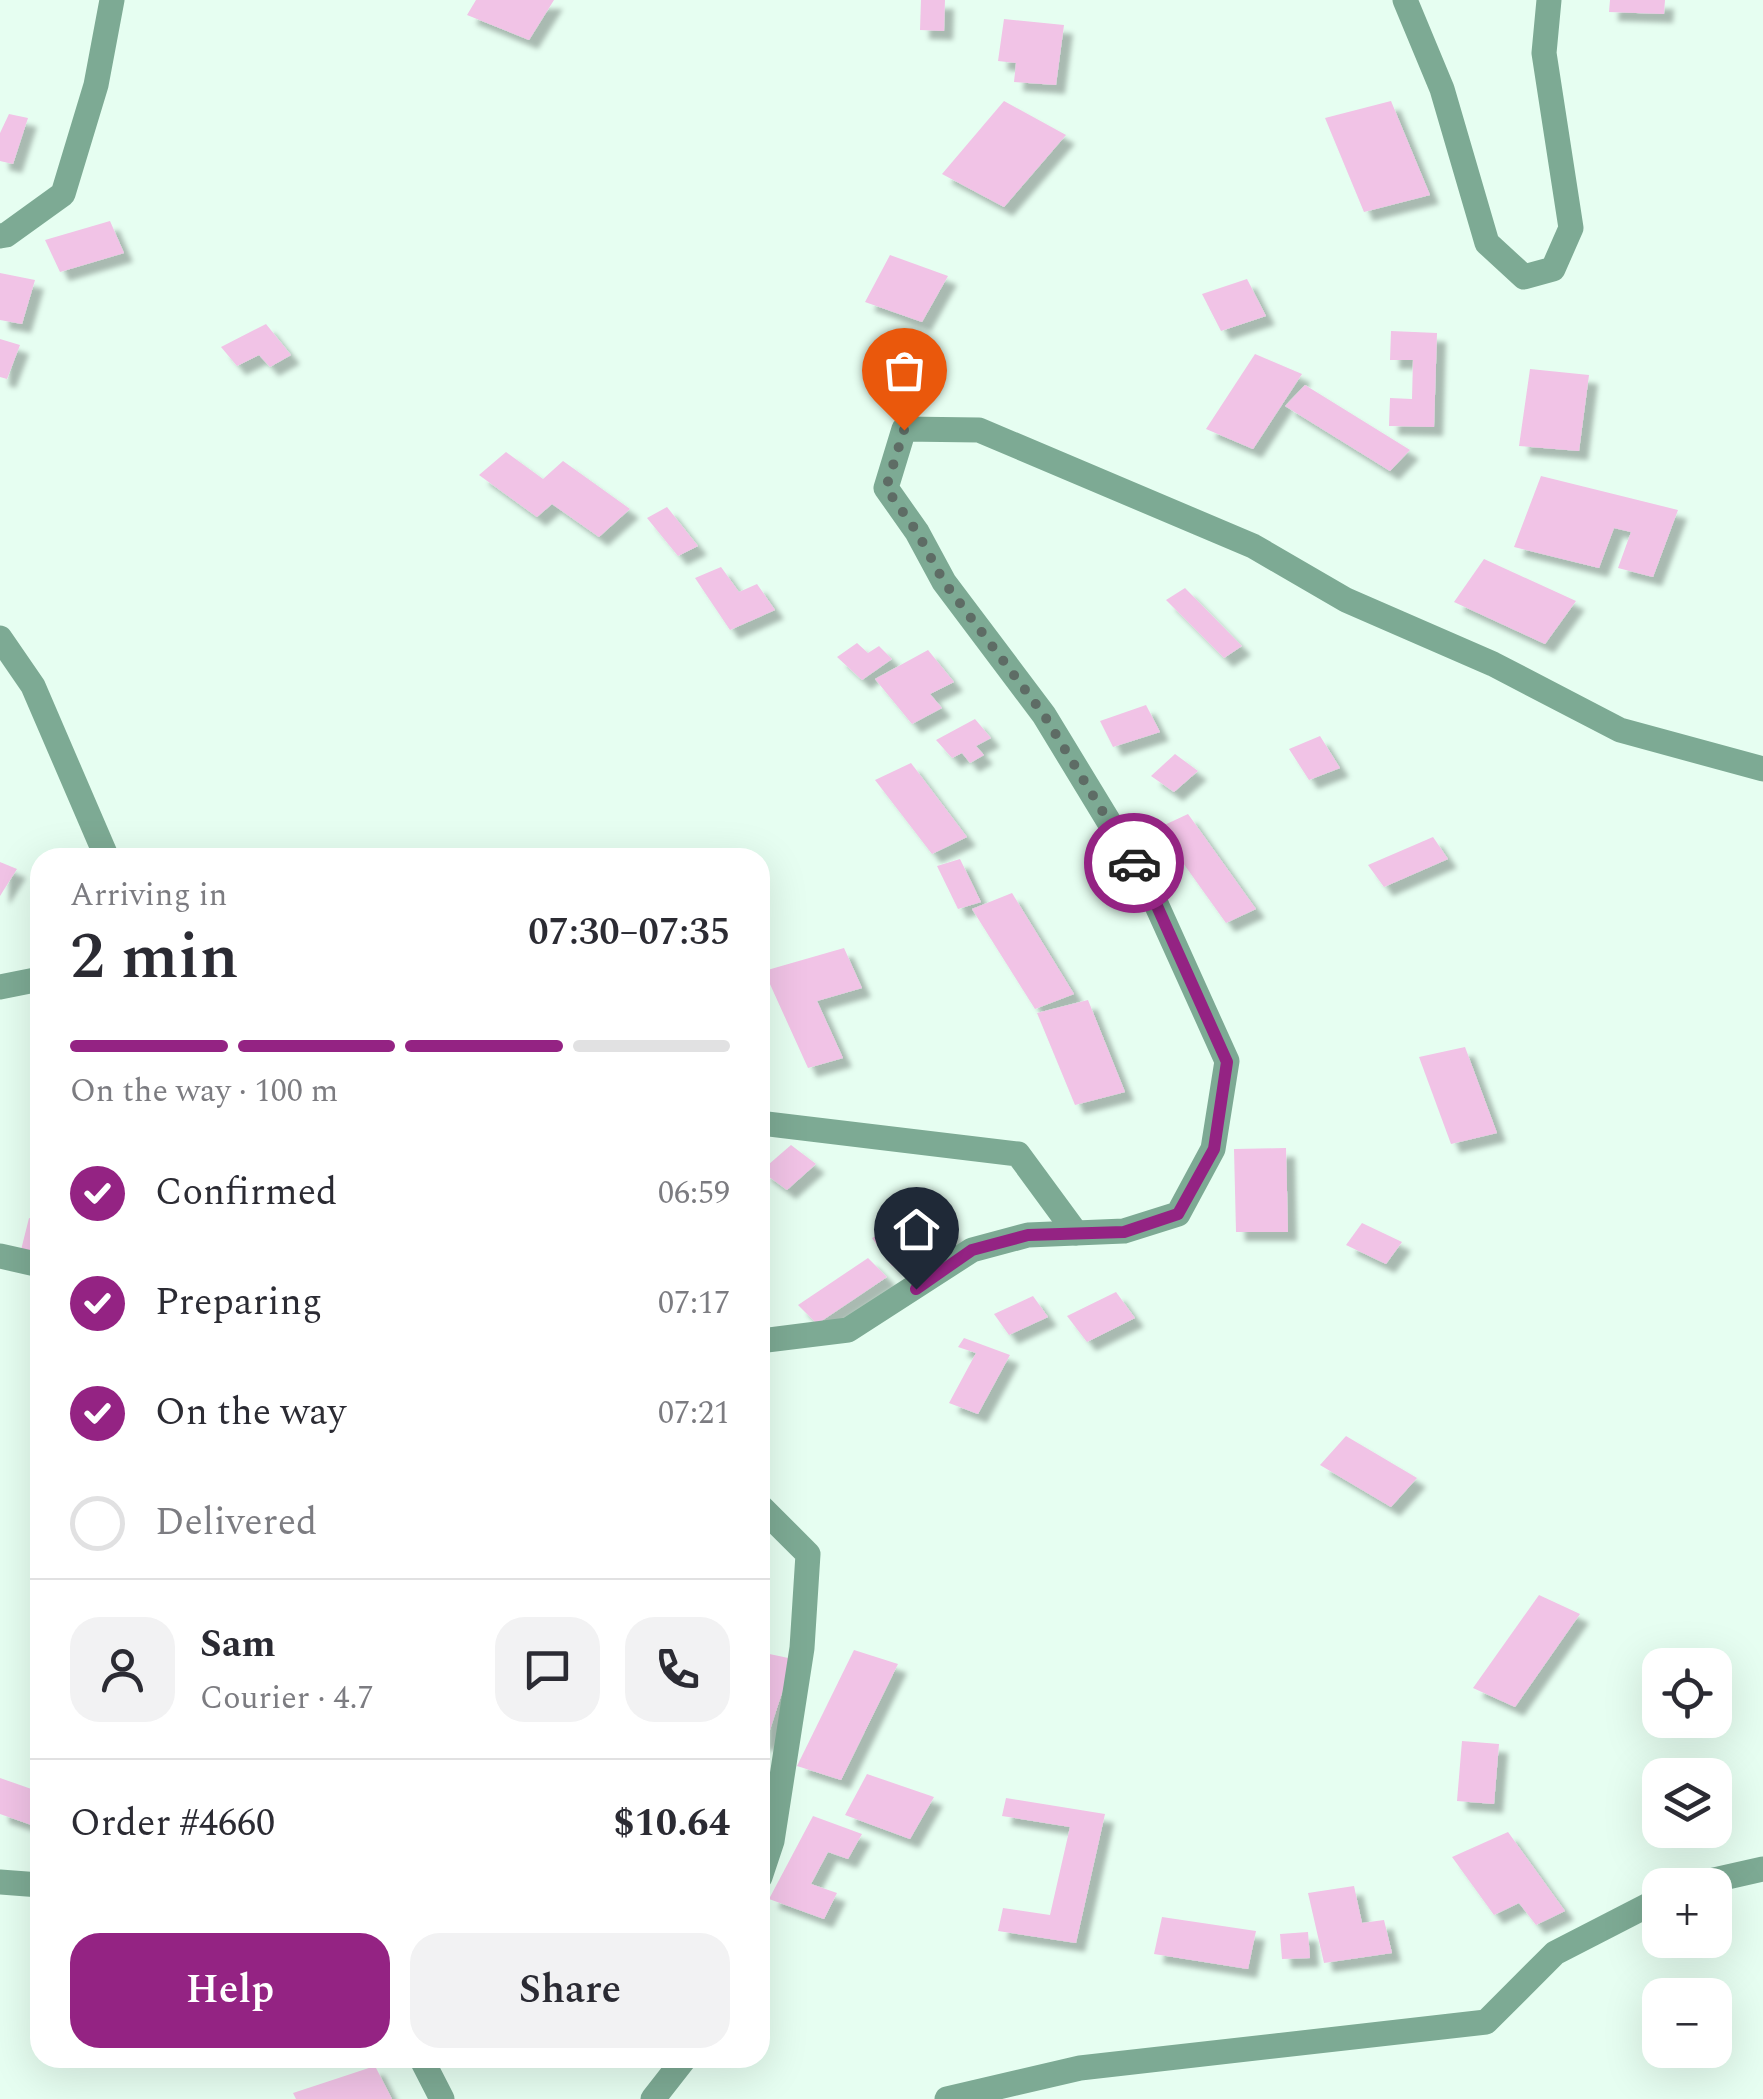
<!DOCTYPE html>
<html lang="en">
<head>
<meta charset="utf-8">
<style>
	body { margin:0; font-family:Spectral,serif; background:#f2f2f3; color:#2b2b33; height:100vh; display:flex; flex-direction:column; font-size:38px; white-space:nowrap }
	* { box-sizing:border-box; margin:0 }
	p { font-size:32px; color:#7c7c81 }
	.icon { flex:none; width:55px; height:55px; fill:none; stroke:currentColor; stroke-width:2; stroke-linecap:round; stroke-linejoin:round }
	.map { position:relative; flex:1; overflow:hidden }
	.side { position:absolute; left:30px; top:848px; width:740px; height:1220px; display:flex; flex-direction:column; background:#fff; border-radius:30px; box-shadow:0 10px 40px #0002 }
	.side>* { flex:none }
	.tools { position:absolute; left:1642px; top:1648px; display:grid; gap:20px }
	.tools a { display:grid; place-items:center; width:90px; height:90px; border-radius:20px; background:#fff; box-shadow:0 10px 40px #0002; font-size:50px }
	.pin { position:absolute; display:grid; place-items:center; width:85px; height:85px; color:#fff; margin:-102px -42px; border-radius:50% 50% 50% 0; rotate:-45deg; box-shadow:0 0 10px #0007 }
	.pin .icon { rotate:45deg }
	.courier { position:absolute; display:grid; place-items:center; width:100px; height:100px; margin:-50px; border:8px solid #942383; border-radius:50%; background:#fff; color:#222; box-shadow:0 2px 12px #0007 }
	.headline em { font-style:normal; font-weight:600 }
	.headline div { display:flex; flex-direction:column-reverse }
	.headline { display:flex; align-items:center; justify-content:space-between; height:170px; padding:0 40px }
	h1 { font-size:65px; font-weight:600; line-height:75px }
	.bar { display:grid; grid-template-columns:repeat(4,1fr); gap:15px 10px; align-content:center; height:120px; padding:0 40px }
	.bar i { height:12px; border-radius:8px; background:#e1e1e2 }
	.bar .active { background:#942383 }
	.bar p { grid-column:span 4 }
	.line { display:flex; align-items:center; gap:25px; padding:0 40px; border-top:2px solid #e1e1e2 }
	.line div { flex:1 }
	.round { display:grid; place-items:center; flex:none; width:105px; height:105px; border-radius:30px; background:#f2f2f3 }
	ol { padding:0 40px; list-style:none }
	li { display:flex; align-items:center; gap:30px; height:110px }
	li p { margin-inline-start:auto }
	li .icon { padding:10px; border-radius:50%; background:#942383; color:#fff; stroke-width:4 }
	li:last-child { color:#7c7c81 }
	li i { width:55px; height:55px; border:5px solid #e1e1e2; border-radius:50% }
	.primary-button { display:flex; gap:20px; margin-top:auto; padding:20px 40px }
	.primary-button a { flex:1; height:115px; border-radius:30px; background:#942383; color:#fff; font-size:40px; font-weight:600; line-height:115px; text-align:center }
	.primary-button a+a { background:#f2f2f3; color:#2b2b33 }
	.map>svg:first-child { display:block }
	.building { fill:#f1c3e6; filter:url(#shadow) }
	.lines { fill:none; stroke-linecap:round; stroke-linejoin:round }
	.minor { stroke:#7daa94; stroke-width:25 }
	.done { stroke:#5e6c65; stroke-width:10; stroke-dasharray:0 18 }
	.route { stroke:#942383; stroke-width:12 }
</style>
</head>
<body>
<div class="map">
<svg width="1763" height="2099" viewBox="0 0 1763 2099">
	<defs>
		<filter id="shadow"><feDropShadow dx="9" dy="9" stdDeviation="2.5" flood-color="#0004"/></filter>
	</defs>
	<rect width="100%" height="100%" fill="#e6fef1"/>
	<g class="building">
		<polygon points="476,0 554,0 529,40 467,15"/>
		<polygon points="921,0 945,0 944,31 920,30"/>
		<polygon points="1610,0 1665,0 1664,14 1609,12"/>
		<polygon points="1004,19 1064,25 1056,85 1014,82 1016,63 998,61"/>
		<polygon points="1004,101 1066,135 1004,207 942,174"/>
		<polygon points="1391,101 1430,195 1364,212 1325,118"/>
		<polygon points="9,114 28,118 13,164 0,161 0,133"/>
		<polygon points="110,221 124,253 60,272 45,240"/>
		<polygon points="890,255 948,276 922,322 865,302"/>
		<polygon points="0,273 35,280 22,324 0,320"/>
		<polygon points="1247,279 1266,316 1221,331 1202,294"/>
		<polygon points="266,324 291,355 270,367 259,355 237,366 221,347"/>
		<polygon points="1391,331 1437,333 1434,427 1389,426 1390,398 1412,399 1413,360 1390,360"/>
		<polygon points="0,339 20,345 7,379 0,377"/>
		<polygon points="1255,354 1302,374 1253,449 1206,429"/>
		<polygon points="1530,369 1589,375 1579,451 1519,446"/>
		<polygon points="1305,385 1410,450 1390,471 1285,406"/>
		<polygon points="506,452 543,479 563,461 630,509 599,537 552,504 537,517 479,475"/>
		<polygon points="1541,476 1678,510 1653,577 1618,568 1631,532 1614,528 1599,568 1514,547"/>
		<polygon points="667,507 698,546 678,556 647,518"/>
		<polygon points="1484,559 1576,601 1545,644 1454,602"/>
		<polygon points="721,567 739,592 757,584 775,610 730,630 695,578"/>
		<polygon points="1185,588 1242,646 1224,658 1166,600"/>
		<polygon points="857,643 868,653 879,646 892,659 862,680 837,657"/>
		<polygon points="928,650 954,682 930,694 942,708 912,724 875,679"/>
		<polygon points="1146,705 1160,732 1113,747 1100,721"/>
		<polygon points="975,719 991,738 976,746 984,755 970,763 962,753 952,758 936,740"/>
		<polygon points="1320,736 1340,768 1309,780 1289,749"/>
		<polygon points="1175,754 1198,771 1174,792 1151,776"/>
		<polygon points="911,763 967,837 932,854 875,780"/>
		<polygon points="1188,814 1256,909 1226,923 1158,828"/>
		<polygon points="1433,837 1448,859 1384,887 1368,865"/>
		<polygon points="960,859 981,902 958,909 937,866"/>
		<polygon points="0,862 17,869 0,896"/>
		<polygon points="1012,893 1074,994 1035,1009 972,909"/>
		<polygon points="844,948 862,988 817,1001 843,1058 808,1068 764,971"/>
		<polygon points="1088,1000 1125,1092 1075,1105 1037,1013"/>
		<polygon points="1465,1047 1497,1133 1451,1144 1419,1057"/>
		<polygon points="791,1145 816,1164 787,1190 761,1171"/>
		<polygon points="1286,1148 1288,1232 1236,1232 1234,1149"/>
		<polygon points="935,1208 955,1235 892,1266 872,1238"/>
		<polygon points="29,1218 40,1220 40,1253 21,1250"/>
		<polygon points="1362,1223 1402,1242 1386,1264 1346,1245"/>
		<polygon points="868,1258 887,1277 817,1324 798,1305"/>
		<polygon points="1116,1292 1135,1318 1087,1342 1067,1316"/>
		<polygon points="1033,1296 1048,1317 1009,1335 994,1314"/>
		<polygon points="964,1338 1010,1355 978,1414 949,1403 976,1353 958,1347"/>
		<polygon points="1346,1436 1417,1478 1391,1507 1320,1465"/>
		<polygon points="1539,1595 1580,1614 1515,1707 1473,1688"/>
		<polygon points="854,1650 898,1664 841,1780 797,1766"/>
		<polygon points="760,1652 793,1659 766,1742 760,1741"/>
		<polygon points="1462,1741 1499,1744 1494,1804 1457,1801"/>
		<polygon points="867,1774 934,1797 910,1839 845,1815"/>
		<polygon points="0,1778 40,1792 40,1828 0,1814"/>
		<polygon points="1006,1798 1105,1814 1076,1943 998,1931 1003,1908 1050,1915 1070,1827 1002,1816"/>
		<polygon points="813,1816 862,1834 848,1859 828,1852 811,1884 837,1893 824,1919 769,1899"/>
		<polygon points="1508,1832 1565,1911 1536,1925 1519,1903 1494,1915 1452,1857"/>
		<polygon points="1354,1886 1362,1923 1384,1920 1392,1953 1324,1963 1308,1893"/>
		<polygon points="1162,1917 1256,1931 1248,1969 1154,1954"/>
		<polygon points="1308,1932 1310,1958 1282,1959 1280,1934"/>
		<polygon points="375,2066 392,2099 296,2099 293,2093"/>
	</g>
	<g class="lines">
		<g class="minor">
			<polyline points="1405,0 1442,89 1487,243 1524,277 1553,269 1571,228 1544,53 1549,0"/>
			<polyline points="0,236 6,235 63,194 96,85 112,0"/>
			<polyline points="0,638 33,686 107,858"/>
			<polyline points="0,987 40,979"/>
			<polyline points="760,1123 1018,1154 1076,1233"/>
			<polyline points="0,1256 40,1265"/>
			<polyline points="760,1341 848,1330 972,1250 1028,1235 1124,1231 1178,1214 1213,1149 1227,1061 1148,886 1044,715 944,582 917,532 886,488 904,429 979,430 1253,546 1346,600 1493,664 1620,730 1763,769"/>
			<polyline points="760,1506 808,1554 802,1648 772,1841 760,1877"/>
			<polyline points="0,1882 40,1885"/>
			<polyline points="1692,1885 1763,1869"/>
			<polyline points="421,2058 442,2099"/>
			<polyline points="653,2099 685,2058"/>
			<polyline points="947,2099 1080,2068 1486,2022 1555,1953 1660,1899"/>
		</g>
	</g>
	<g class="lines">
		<polyline class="done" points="904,430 886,488 917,532 944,582 1044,715 1134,863"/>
		<polyline class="route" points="916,1289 972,1250 1028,1235 1124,1232 1178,1214 1214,1149 1227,1062 1148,886 1134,863"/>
	</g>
</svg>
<div class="tools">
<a><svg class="icon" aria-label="locate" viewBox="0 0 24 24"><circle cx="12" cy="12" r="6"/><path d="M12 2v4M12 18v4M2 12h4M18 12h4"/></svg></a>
<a><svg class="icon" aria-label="layers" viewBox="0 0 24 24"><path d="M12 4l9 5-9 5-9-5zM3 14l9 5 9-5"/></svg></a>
<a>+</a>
<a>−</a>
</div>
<div class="pin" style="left:904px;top:430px;background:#ea580c"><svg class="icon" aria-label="bag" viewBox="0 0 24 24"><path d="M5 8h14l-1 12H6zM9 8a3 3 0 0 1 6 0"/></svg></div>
<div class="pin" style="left:916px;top:1289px;background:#1f2937"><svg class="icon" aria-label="home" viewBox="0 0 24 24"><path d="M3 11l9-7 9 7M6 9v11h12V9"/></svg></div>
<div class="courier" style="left:1134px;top:863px"><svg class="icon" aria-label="car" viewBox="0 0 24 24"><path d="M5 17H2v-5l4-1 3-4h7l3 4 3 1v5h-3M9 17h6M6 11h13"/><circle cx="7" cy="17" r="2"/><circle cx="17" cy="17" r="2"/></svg></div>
<section class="side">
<div class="headline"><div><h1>2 min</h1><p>Arriving in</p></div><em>07:30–07:35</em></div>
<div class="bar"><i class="active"></i><i class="active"></i><i class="active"></i><i></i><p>On the way · 100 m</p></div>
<ol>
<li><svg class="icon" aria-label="check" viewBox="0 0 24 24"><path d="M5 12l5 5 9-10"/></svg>Confirmed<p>06:59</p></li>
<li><svg class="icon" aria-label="check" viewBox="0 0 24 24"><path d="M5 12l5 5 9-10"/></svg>Preparing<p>07:17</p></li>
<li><svg class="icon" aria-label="check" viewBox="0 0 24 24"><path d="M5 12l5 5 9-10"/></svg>On the way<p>07:21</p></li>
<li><i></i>Delivered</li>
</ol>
<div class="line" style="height:180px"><a class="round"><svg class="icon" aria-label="person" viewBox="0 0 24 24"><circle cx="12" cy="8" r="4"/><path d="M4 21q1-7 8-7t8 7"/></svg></a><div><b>Sam</b><p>Courier · 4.7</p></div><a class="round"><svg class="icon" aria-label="chat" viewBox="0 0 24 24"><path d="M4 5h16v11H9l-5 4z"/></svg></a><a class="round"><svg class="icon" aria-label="phone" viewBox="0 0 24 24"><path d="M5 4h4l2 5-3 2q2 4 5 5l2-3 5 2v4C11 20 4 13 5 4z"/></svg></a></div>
<div class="line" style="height:130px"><div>Order #4660</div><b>$10.64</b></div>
<div class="primary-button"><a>Help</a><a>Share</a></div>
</section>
</div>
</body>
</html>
